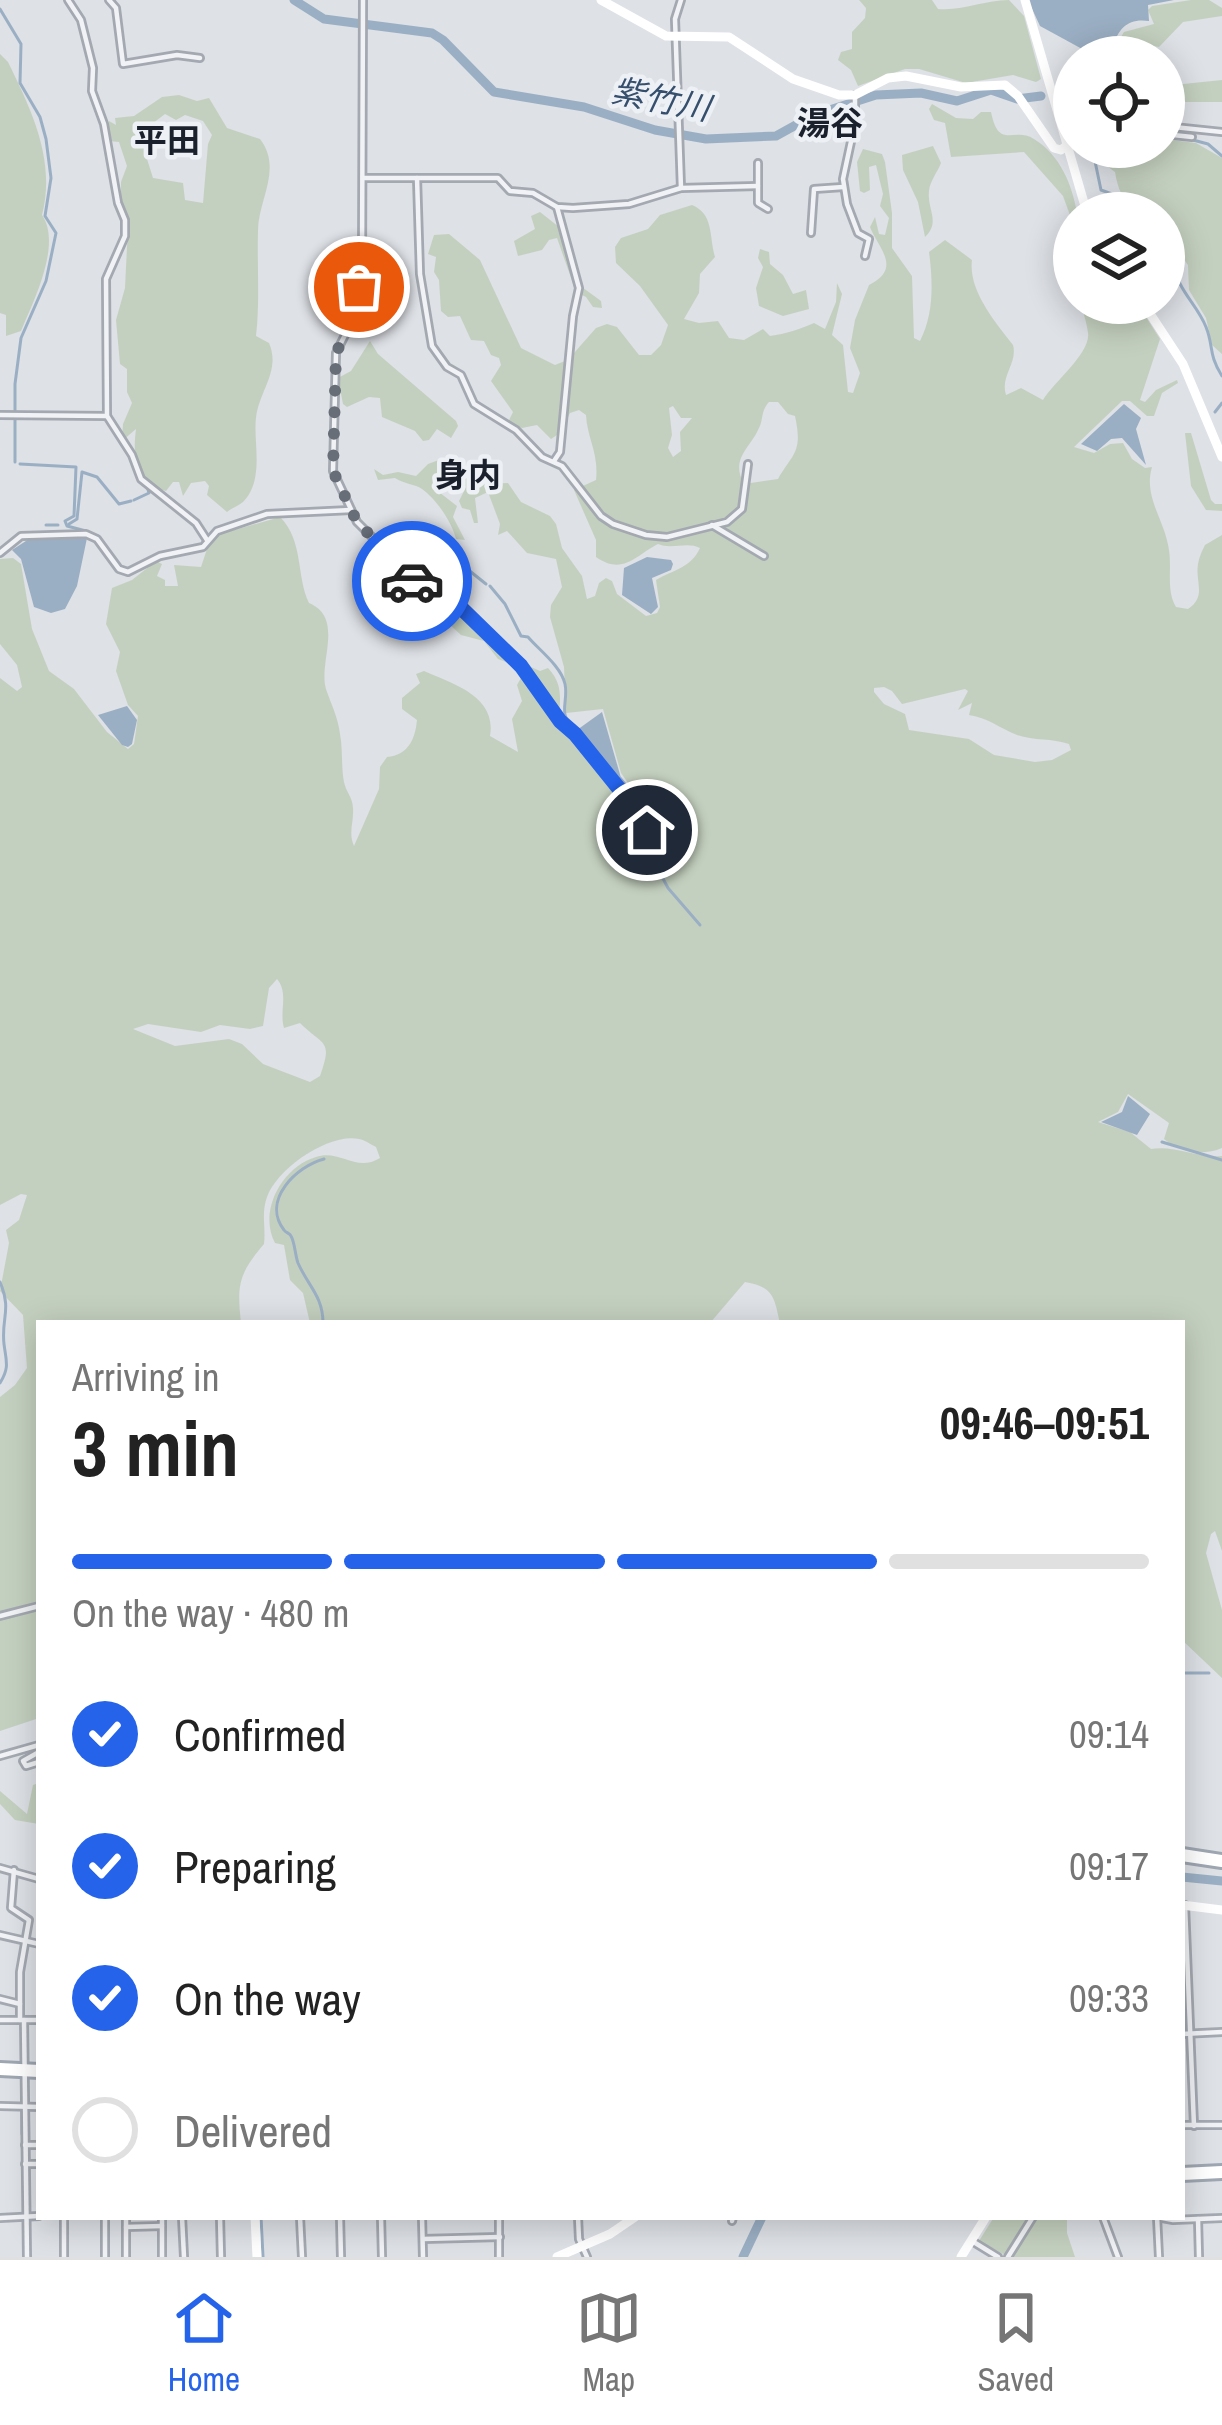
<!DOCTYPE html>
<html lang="en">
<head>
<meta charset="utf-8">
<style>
	body { margin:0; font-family:"Archivo Narrow","Noto Sans JP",sans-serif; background:#f6f6f6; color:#222; height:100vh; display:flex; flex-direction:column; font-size:45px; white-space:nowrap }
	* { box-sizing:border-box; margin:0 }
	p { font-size:39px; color:#767676 }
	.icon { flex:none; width:66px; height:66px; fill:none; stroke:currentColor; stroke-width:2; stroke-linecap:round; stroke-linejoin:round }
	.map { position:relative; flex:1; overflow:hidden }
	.sheet { position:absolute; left:36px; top:1320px; width:1149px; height:900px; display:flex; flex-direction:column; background:#fff; border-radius:0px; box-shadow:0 6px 30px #0003 }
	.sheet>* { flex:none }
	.fabs { position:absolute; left:1053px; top:36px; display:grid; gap:24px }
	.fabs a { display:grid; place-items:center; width:132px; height:132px; border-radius:50%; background:#fff; box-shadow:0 6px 30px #0003; font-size:60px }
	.pin { position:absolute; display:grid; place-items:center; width:102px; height:102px; color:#fff; margin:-51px; border:6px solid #fff; border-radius:50%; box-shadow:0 3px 12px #0007 }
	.courier { position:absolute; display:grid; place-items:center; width:120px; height:120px; margin:-60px; border:9px solid #2563eb; border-radius:50%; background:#fff; color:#222; box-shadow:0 3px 15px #0007 }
	.headline em { font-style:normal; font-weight:700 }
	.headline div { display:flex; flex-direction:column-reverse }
	.headline { display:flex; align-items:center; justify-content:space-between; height:204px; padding:0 36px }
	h1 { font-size:78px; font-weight:700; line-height:90px }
	.bar { display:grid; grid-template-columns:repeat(4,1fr); gap:18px 12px; align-content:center; height:144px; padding:0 36px }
	.bar i { height:15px; border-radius:9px; background:#e0e0e0 }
	.bar .active { background:#2563eb }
	.bar p { grid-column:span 4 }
	ol { padding:0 36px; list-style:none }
	li { display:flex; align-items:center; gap:36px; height:132px }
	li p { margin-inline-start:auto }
	li .icon { padding:12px; border-radius:50%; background:#2563eb; color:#fff; stroke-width:4 }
	li:last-child { color:#767676 }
	li i { width:66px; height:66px; border:6px solid #e0e0e0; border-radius:50% }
	.tab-bar { display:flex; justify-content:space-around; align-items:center; height:168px; border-top:3px solid #e0e0e0; background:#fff; font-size:33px; color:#767676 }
	.tab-bar a { display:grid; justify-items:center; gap:6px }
	.tab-bar .active { color:#2563eb }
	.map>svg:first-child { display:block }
	.green { fill:#c4d0bf; fill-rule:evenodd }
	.water { fill:#9bafc4 }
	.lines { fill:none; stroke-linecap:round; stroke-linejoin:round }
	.stream { stroke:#9bafc4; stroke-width:3 }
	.river { stroke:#9bafc4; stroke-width:9 }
	.street-casing { stroke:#a4a8b0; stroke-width:10 }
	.primary-casing { stroke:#9ea6b1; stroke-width:18 }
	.street { stroke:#f0f2f5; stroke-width:4.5 }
	.secondary { stroke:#fff; stroke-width:9 }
	.primary { stroke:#fff; stroke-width:12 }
	.done { stroke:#686e78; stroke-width:12; stroke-dasharray:0 21.6 }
	.route { stroke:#2563eb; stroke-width:15 }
	.labels { text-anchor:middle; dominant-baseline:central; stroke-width:9; stroke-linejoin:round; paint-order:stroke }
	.water-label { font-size:33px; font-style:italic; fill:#354f6d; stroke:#edf0f4 }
	.neighbourhood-label { font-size:33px; font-weight:bold; fill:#1a212d; stroke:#edf0f4 }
</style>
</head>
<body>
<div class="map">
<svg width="1222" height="2257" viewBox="0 0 1222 2257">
	<rect width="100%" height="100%" fill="#dee1e6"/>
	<g class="green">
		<path d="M859,0H932L938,9C964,11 984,0 1009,0L1024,16L1041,79L1036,82L1013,75L966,83L919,69H905L858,86L851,70L838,60L841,52L852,49V32L865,18L866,8Z"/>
		<polygon points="1191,0 1209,0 1222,8 1222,16 1183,22 1159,47 1133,42 1117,57 1109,57 1124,32 1154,24 1148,10 1152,6"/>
		<path d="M0,54L8,62C32,111 56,161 42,215C62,244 34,300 21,331L6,336V315L0,313Z"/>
		<polygon points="1222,80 1222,102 1164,102 1164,86"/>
		<path d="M179,95L197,101L209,98L227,128L260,139C283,169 258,200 258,231C257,266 260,302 256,336L269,343C281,371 259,391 256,418C253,442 265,480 243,502C238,506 232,508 227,512L207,495L209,486L205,481L191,483L183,496L179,482H173L166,491C137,483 132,456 136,429L122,441L123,424L132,403L127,392V369L120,364L116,320L125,288L128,226L121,208V182L127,166L119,142L109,141V121L116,125L115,118L134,116L162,97ZM165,114L176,120L185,115L203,121L212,135L208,144L203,203L185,200L183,183L153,178L147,159L156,143L140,133Z"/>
		<path d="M932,104L956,118L973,119L981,112H991C999,151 1014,126 1034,139C1060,155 1072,184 1077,213H1074V226L1063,196L1024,152L951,157L945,123L934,120L929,109Z"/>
		<path d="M1164,139L1196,143L1222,158V354L1212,345L1206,318L1189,290L1188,265L1164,232V213C1135,206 1121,209 1115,172L1099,160L1095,151L1097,147H1164Z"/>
		<path d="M933,146L941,163C937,173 930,181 929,191C927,210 941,222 925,237L918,202L903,170L902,155Z"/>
		<path d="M863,149L882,154L885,162L892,213V248L912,276L914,338L920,341C934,314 933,282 929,252L945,240L972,260C968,290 995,322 1013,345C1018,363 1000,376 1006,395L1021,388L1043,400C1054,382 1091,353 1088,333C1087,323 1083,314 1082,303H1137L1160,339L1140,400L1145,402L1156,390L1177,380L1178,383L1162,393L1154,416H1147L1130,401H1122L1074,447L1094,453L1110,444L1123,443L1132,459L1145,468L1152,467C1143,497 1165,520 1169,550C1172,570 1166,590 1176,607L1188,609C1207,596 1195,583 1198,564C1199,557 1202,551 1205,545L1222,535V1148C1203,1156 1181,1153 1164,1139L1169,1123L1128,1094L1118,1112L1098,1122L1130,1132L1151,1149C1174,1145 1197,1158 1222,1156V1551L1215,1531L1211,1534L1206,1553L1222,1610V1678L1182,1640V1323H780C774,1297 774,1287 745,1282L710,1323H310L303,1293L290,1280L284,1245L275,1243C258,1211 282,1167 316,1157C340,1149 356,1173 380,1158L376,1147C370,1144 365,1140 359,1139C328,1133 277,1169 267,1197C261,1214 266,1227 264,1244C238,1274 237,1286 241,1323H39V1718L0,1731V1620L17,1612V1607L0,1614V1397L15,1385L27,1368L23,1315L0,1291L9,1243L6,1230L19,1220L27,1195L21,1194L0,1205V678L17,691L22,687L17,665L0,644V559L13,558L21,564L32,629L49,671L74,689L107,732L128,749L134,744L138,716L128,705L116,671L120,652L106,624L112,588L132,580L156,561L162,564L157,576L165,580V586H178L174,565L201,567L208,546L217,535L280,517C304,541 296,576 309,603C345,618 318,662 326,689C331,704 338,717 340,734C343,749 341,767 344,782C346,792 353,798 353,808C354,823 348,832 354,846L379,789L380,767L387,757C408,755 415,740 417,720L402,709V698L420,683L416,674L424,671C453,684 497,696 490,736L518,752L512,719L522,701L517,685L522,676L514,665L498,659L484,641L461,635L448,623L444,603L448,601L515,653L522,663L540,671L548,668C565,686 559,702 559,724C581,742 632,803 642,828C649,844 650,858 652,875L662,873L657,824L621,773L603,709L566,713L564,667L550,617L551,605L562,587L556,559L527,553L507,531L498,535L500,524L488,492L475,498L478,523H474L470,510L462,508L459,501L466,487L452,469L443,473L435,489L457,506L453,517L465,540L456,539C452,522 436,499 422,489C415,484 404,484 395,478L378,480L374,469L383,475L398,472L416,476L428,464L452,455L478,484L508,483L521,502L550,516L556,524L562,548L582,576L587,599L595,596L599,583L606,578L612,581L617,594L646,616L657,613L660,607L656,580C673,570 691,568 700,548C687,541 672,550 658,544C636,555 623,576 596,557V540L574,490L596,480C599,453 587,438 586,415L579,410L570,413L562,429L574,353L596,328L607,324L617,327L639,355H651L661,345L668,325L640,286L616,263L615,247L621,238L648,229L660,215L692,205C714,214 709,236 715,257L700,274L699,293L684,319L699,323L718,321L729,338L744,340L763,329L770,336C786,334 800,329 814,323L825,329L836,302L837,283L842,294L832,335L843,345L848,392L853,393L860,373L850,348L855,320L869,285C903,268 878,248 870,227L875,217L879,234L885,235L889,218L880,206L883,194L876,165L869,167L870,190L864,193L860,191L857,162ZM769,402H778L788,414L795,416C803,453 793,453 778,479L744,484C730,459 750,448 758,430C764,420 760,412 769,402ZM673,406L681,418H692L680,432L681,451L673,457L668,448L672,435L669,408ZM884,687L892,691L902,704L965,689L968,691L958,710L972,703L969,715C989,718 999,728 1017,735C1034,741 1052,738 1069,744L1071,750L1052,760L1035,762L994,755L969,739L909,730L905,714L884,704L874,692V688ZM277,979C289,993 279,1011 284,1028L300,1023C324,1047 333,1039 320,1076L310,1082L263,1064L242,1044L229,1039L175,1046L133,1029L148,1024L201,1032L220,1025L250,1029L263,1026L269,988Z"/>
		<polygon points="540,212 559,227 575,282 601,301 602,308 593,307 586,297 576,292 557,238 549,240 542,250 518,256 514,241 535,229 531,216"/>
		<polygon points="449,234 480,260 521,348 555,365 565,361 560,433 551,439 537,425 522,428 508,422 513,412 491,381 501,365 499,358 491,355 484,341 471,340 460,316 448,317 441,311 439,280 434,272 436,257 428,254 434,235"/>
		<polygon points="760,249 769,252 770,264 783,275 793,294 806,290 809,309 783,316 759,306 756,288 763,267 758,258"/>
		<polygon points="370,341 378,354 456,421 458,426 451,438 437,429 429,440 423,441 415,431 382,417 380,398 369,397 347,407 343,404 338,378 351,371"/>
		<polygon points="1185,433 1191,433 1211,500 1215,504 1222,504 1222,511 1206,510 1191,486"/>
		<polygon points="39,1783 39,1824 15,1820 0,1804 0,1791 27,1814 33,1785"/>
		<polygon points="994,2217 1030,2217 1007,2256 979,2241"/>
		<polygon points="1036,2217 1067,2219 1067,2233 1075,2257 1011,2257"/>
	</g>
	<g class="water">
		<path d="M1028,0H1174L1148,5L1149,21C1128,18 1119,28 1113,46L1095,56L1040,26Z"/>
		<polygon points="1124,404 1141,418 1136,429 1146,465 1122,438 1111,439 1097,451 1081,444"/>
		<polygon points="87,538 77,586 65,609 51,613 34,607 21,559 12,550 29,539"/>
		<polygon points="647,557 671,560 673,564 671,570 652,578 658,607 651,614 622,595 624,568"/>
		<polygon points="127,706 137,720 132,744 128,747 122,745 98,715"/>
		<polygon points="602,712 621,778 611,772 577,730"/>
		<polygon points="1128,1096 1150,1114 1137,1135 1101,1122 1122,1112"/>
	</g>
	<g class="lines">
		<g class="stream">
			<polyline points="0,9 21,44 20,83 40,117 46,139 51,178 45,216 56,233 46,281 21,338 15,384 15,462"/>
			<polyline points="1067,118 1072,121 1070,140 1074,144"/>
			<polyline points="1193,140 1208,144 1222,156"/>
			<polyline points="1092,147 1101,190 1123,198 1137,213"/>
			<path d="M1164,260L1174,263C1176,289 1197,304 1206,327C1214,347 1208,354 1222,376"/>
			<polyline points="1215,412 1222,403"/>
			<polyline points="20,464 76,467 74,516 65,521 67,526 86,531"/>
			<polyline points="134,500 149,493 145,479"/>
			<polyline points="69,524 77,519 82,472 97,477 119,504 131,501"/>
			<polyline points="46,525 58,525"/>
			<polyline points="433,551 446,552 486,584"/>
			<path d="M490,586L505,604L521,636L528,637C539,650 561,666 565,684C569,702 556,716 576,728"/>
			<polyline points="620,778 646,811 660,873 668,888 700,925"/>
			<polyline points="1162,1142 1222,1160"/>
			<path d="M0,1282C12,1310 1,1318 4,1344C6,1361 10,1367 0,1383"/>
			<path d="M323,1323C323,1296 308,1286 298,1263C295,1255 295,1243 291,1236C290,1233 286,1233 284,1230C261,1200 297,1166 324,1159"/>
			<polyline points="1182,1673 1209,1673"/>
			<polyline points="0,2104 22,2104"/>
			<polyline points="22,2109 22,2134"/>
			<polyline points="261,2217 263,2257"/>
		</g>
		<g class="river">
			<polyline points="294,0 324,19 432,33 443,40 494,92 584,107 655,130 706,139 776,136 814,115 876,95 921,93 957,101 991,90 1017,99 1041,96"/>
			<polyline points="1182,1877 1222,1881"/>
			<polyline points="743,2257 762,2217"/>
		</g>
		<g class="street-casing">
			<g id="street">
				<polyline points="68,0 81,20 93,68 92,91 104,124 118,203 125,220 125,236 106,279 107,416 132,455 141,479 196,523 207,540"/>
				<polyline points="109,0 116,8 123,64 177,55 200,58"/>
				<polyline points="363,0 362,265 350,325 336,353 333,471 357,522 385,550 395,573 456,603 521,666 560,721 575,734 642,818 653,859"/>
				<polyline points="855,95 855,123 843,179 847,204 858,233 869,239 865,256"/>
				<polyline points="1164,126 1222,132"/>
				<polyline points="1164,134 1192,137"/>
				<polyline points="758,163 758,203 768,209"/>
				<polyline points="363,178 498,178 510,191 533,193 557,207 573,208 629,204 681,188 758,186"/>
				<polyline points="417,178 420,274 432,346 447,367 461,375 474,404 516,430 542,457 562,466 601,516 613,524 646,535 667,537 727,522 742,509 748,464"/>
				<polyline points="681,188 675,19 681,0"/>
				<polyline points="811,233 814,189 843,187"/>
				<polyline points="0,415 107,416"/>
				<polyline points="554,461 560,452 573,316 579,288 557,207"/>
				<polyline points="712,525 764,556"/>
				<polyline points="0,553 21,536 86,534 97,539 119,569 128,572 160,556 203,547 217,531 267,514 351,510"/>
				<polyline points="0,1616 39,1606"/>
				<polyline points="39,1752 23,1761 26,1766 39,1762"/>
				<polyline points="0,1756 39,1745"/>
				<polyline points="0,1868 39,1879"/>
				<polyline points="14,1870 11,1908 29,1920 20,1972 20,2020"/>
				<polyline points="1185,1905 1194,2126"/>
				<polyline points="0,1935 39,1944"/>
				<polyline points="0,1999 20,2004"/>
				<polyline points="0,2020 39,2020"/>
				<polyline points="24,2020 27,2257"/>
				<polyline points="1182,2034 1222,2032"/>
				<polyline points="0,2106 39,2107"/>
				<polyline points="1182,2125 1222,2125"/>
				<polyline points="25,2145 39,2145"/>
				<polyline points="25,2164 39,2164"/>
				<polyline points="105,2217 105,2257"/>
				<polyline points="126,2217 126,2257"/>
				<polyline points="162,2217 162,2257"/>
				<polyline points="182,2217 184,2257"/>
				<polyline points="220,2217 221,2257"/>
				<polyline points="300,2217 302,2257"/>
				<polyline points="340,2217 341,2257"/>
				<polyline points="381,2217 382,2257"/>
				<polyline points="422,2217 423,2257"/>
				<polyline points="578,2217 579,2239 587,2257"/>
				<polyline points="1103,2217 1118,2257"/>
				<polyline points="1157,2217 1173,2220 1222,2218"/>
				<polyline points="1157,2217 1159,2257"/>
				<polyline points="0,2218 39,2216"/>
				<polyline points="1198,2219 1199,2257"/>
				<polyline points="732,2221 733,2217"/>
				<polyline points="126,2227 162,2226"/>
				<polyline points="423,2239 500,2237"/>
				<polyline points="972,2241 998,2257"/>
				<polyline points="64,2257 64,2217"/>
				<polyline points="499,2257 499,2217"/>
				<polyline points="1008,2257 1033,2217"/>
			</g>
		</g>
		<g class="primary-casing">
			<g id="primary">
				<polyline points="1182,1855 1222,1861"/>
				<polyline points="0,2069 39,2071"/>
				<polyline points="1182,2174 1222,2172"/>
			</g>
		</g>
		<use href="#street" class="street"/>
		<g class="secondary">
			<polyline points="601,0 666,36 729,37 793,79 839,95 855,95 888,78 906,76 961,87 1005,85 1018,96 1054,148 1061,150 1066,146"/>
			<polyline points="1025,0 1087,213"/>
			<polyline points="1143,303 1183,364 1222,457"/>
			<polyline points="1182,1905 1222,1910"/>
			<polyline points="255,2217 257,2257"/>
			<polyline points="557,2257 610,2234 635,2217"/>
			<polyline points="961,2257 986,2217"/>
		</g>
		<use href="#primary" class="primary"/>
	</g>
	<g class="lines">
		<polyline class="done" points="359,287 350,325 336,353 333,471 357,522 385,550 395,573 412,581"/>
		<polyline class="route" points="412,581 456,603 521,666 560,721 575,734 633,806 647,830"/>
	</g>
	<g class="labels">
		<g class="water-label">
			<text transform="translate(661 99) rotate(11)">紫竹川</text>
		</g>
		<g class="neighbourhood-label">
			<text x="830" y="123">湯谷</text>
			<text x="167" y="140">平田</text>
			<text x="468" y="475">身内</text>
		</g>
	</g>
</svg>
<div class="fabs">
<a><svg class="icon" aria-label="locate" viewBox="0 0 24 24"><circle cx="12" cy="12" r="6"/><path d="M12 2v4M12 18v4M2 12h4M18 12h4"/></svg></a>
<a><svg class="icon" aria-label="layers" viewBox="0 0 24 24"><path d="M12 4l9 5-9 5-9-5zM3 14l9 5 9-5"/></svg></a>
</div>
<div class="pin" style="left:359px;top:287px;background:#ea580c"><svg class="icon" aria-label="bag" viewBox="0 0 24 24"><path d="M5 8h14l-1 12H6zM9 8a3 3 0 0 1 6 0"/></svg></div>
<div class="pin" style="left:647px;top:830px;background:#1f2937"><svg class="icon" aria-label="home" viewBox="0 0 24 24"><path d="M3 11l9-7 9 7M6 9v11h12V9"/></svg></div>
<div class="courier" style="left:412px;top:581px"><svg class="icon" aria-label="car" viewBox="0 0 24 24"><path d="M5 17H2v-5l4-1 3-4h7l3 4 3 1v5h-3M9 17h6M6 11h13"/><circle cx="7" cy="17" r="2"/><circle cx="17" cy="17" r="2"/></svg></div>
<section class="sheet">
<div class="headline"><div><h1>3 min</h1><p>Arriving in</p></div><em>09:46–09:51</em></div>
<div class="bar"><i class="active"></i><i class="active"></i><i class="active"></i><i></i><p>On the way · 480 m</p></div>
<ol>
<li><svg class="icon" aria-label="check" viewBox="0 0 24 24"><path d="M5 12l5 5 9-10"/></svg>Confirmed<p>09:14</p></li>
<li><svg class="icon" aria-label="check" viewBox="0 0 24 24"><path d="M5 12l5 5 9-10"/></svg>Preparing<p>09:17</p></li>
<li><svg class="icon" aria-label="check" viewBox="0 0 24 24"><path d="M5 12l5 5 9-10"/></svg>On the way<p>09:33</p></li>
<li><i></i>Delivered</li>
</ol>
</section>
</div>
<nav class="tab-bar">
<a class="active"><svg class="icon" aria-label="home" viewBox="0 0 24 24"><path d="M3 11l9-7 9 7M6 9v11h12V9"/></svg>Home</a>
<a><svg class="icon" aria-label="map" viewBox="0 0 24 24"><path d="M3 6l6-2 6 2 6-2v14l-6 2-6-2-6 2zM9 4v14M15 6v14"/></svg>Map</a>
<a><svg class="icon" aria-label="saved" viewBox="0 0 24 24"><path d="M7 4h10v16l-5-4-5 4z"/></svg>Saved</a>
</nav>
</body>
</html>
